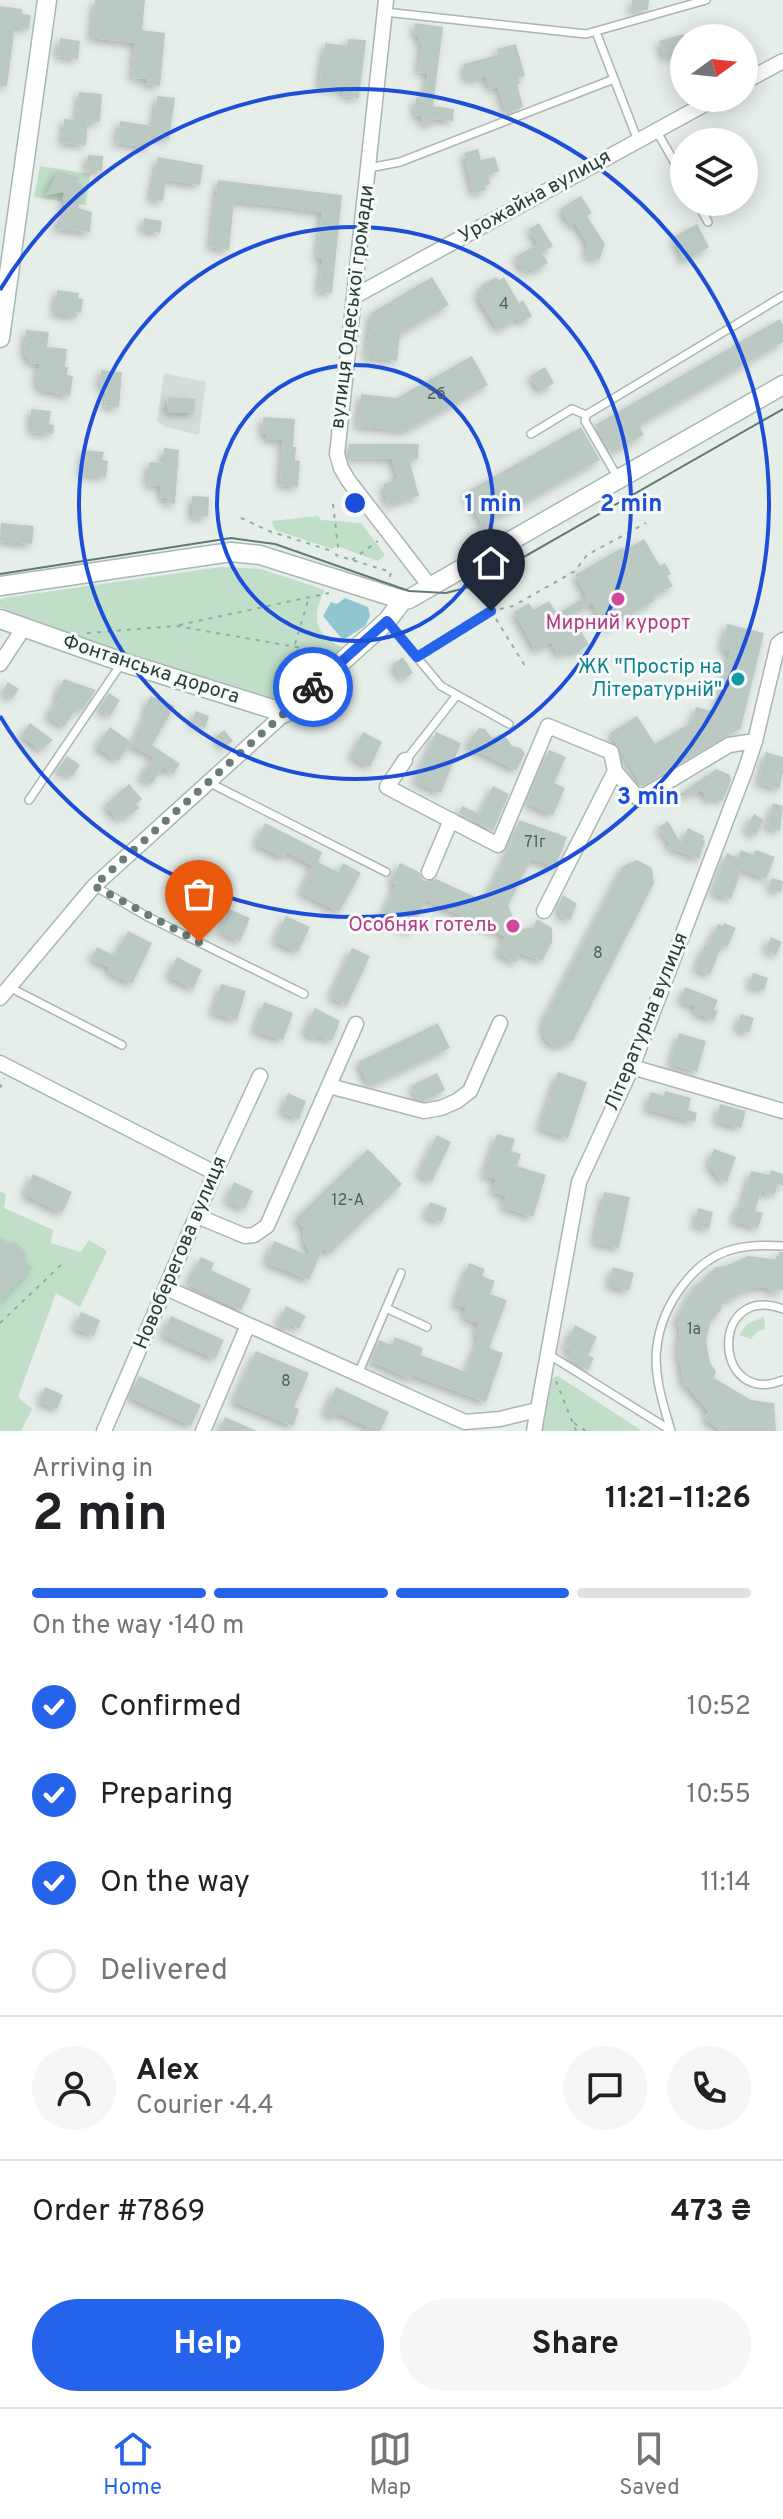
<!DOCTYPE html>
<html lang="en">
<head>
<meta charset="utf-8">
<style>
	body { margin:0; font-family:Overpass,sans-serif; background:#f6f6f6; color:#202124; height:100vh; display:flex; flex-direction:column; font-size:30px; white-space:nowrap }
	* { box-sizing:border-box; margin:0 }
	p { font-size:26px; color:#757577 }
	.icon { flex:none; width:44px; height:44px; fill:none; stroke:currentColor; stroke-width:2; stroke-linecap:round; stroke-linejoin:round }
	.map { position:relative; height:1431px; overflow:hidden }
	.side { display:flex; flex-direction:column; background:#fff; flex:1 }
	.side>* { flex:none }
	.needle { width:52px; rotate:75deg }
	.buttons { position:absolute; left:670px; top:24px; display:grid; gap:16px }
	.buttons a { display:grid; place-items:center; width:88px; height:88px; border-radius:50%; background:#fff; box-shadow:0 4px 20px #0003; font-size:40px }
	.pin { position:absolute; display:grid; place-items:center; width:68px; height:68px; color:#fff; margin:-82px -34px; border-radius:50% 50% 50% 0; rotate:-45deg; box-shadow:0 0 8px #0007 }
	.pin .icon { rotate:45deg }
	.courier { position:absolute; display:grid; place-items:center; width:80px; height:80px; margin:-40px; border:6px solid #2563eb; border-radius:50%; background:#fff; color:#222; box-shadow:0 2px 10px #0007 }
	.head em { font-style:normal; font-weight:700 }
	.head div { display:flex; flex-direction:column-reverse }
	.head { display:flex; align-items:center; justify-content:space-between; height:136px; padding:0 32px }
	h1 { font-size:52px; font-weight:700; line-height:60px }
	.bar { display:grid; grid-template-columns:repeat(4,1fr); gap:12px 8px; align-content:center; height:96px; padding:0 32px }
	.bar i { height:10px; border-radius:6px; background:#e0e0e0 }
	.bar .on { background:#2563eb }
	.bar p { grid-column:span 4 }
	.line { display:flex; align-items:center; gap:20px; padding:0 32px; border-top:2px solid #e0e0e0 }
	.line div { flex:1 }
	.round { display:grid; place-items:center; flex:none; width:84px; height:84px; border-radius:42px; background:#f6f6f6 }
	ol { padding:0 32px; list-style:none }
	li { display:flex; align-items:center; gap:24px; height:88px }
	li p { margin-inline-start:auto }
	li .icon { padding:8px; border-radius:50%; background:#2563eb; color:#fff; stroke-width:4 }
	li:last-child { color:#757577 }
	li i { width:44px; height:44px; border:4px solid #e0e0e0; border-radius:50% }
	.cta { display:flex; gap:16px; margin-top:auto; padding:16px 32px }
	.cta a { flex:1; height:92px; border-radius:48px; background:#2563eb; color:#fff; font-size:32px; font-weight:700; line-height:92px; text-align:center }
	.cta a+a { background:#f6f6f6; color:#202124 }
	.tab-bar { display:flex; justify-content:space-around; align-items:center; height:112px; border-top:2px solid #e0e0e0; background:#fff; font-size:22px; color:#757577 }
	.tab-bar a { display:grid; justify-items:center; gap:4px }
	.tab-bar .on { color:#2563eb }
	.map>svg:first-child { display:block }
	.built { fill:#d4ded9 }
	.green { fill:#c0dec8 }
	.water { fill:#92c6cf }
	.building { fill:#bbc9c3; filter:url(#shadow) }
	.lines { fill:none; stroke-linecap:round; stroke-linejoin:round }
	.lane-casing { stroke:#a9b6b1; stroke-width:10 }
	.street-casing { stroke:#a9b6b1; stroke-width:17 }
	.secondary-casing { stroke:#a5b9b2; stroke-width:21 }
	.path { stroke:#88b0a3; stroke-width:2; stroke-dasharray:4 6; stroke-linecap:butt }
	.lane { stroke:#fff; stroke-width:7 }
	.street { stroke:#fff; stroke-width:14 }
	.secondary { stroke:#fff; stroke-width:18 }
	.tram { stroke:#607b74; stroke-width:2 }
	.done { stroke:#697d77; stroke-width:8; stroke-dasharray:0 14.4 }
	.route { stroke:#2563eb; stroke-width:10 }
	.ring { fill:none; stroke:#1d4ed8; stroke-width:4 }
	.hotel-dot { fill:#d1479c; stroke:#f7faf9; stroke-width:3 }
	.culture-dot { fill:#0f9aa8; stroke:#f7faf9; stroke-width:3 }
	.labels { text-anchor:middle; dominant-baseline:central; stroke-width:6; stroke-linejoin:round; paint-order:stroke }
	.number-label { font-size:16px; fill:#4b625c }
	.street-label { font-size:20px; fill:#264039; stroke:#f7faf9 }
	.hotel-label { font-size:20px; fill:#b23c85; stroke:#f7faf9 }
	.culture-label { font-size:20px; fill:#0d838f; stroke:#f7faf9; text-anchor:end }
	.centre { fill:#1d4ed8; stroke:#f7faf9; stroke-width:4 }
	.ring-label { font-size:24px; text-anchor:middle; font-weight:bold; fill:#1d4ed8; stroke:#f7faf9; stroke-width:6; stroke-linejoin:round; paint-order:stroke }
</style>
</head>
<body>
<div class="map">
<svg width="783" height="1431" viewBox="0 0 783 1431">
	<defs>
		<filter id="shadow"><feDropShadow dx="-3.5" dy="3.5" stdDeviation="4" flood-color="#0004"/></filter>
	</defs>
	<rect width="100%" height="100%" fill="#e6eeea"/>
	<polygon class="built" points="164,373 206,382 199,435 166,427 157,422"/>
	<g class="green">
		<polygon points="40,166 90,174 86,205 34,197"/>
		<polygon points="318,516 321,520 361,523 385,555 378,561 337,546 332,549 275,530 272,521"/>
		<path d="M221,567L261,569L325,590C310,618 315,636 344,648L297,693L267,699L48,627L0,607V600L4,598Z"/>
		<polygon points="0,1191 6,1194 4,1208 53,1230 51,1243 81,1252 89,1240 107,1251 80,1307 56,1293 18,1397 32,1409 21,1431 0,1431"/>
		<polygon points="764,1317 765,1329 757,1332 751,1339 739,1335 747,1324"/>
		<polygon points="558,1376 642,1431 534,1431 541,1383"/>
	</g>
	<polygon class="water" points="345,598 368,607 370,616 365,626 343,640 323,616 331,602 337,604"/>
	<g class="building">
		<polygon points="95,0 145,0 142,30 165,33 160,86 146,84 146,79 132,78 135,43 91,38"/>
		<polygon points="632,0 649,0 648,10 631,11"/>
		<polygon points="0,6 22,9 22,14 31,15 29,29 15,26 7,86 0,86"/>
		<polygon points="415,23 443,27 433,106 454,109 453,121 433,119 432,125 421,123 422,116 414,115 416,98 424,99 428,73 418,72 422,43 418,42 419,35 414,34"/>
		<polygon points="684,34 684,53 664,58 659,41"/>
		<polygon points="60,38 80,41 78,59 57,56"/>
		<polygon points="348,39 366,40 359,98 343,96 344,90 319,87 325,43 348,46"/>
		<polygon points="516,44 525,76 518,78 520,84 517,84 523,107 506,114 498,87 489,89 486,76 467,81 463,64 498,55 497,49"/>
		<polygon points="79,92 102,94 100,122 88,121 86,145 62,143 64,119 77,120"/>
		<polygon points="157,96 175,98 169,139 150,136 148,148 116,143 120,121 153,126"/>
		<polygon points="478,149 481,160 495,157 499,171 488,175 490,184 484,186 486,190 473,194 464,153"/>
		<polygon points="88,155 103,156 102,171 86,170"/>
		<polygon points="158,157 203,165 200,185 166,180 163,201 150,199"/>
		<polygon points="58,171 80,178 77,183 85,187 78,208 92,212 90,232 57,229 57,220 63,221 65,201 62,201 64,192 46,195"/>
		<polygon points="218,180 342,195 332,293 318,291 323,259 317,259 322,212 234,201 229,250 210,247"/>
		<polygon points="581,196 592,213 587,216 605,244 599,260 585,256 588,244 575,223 571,226 560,209"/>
		<polygon points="144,218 162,221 160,233 142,230"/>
		<polygon points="539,223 553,246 542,253 548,263 534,272 531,268 524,272 515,257 538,244 529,229"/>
		<polygon points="697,224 709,247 684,262 673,237"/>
		<polygon points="432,277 449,305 400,334 397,361 366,357 371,313"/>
		<polygon points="496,277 499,280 504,277 519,303 523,300 532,316 521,323 518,318 498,330 476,294 482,290 480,286"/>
		<polygon points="57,290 79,293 78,298 83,299 81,313 76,312 76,317 54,313"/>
		<polygon points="780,319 783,325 783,342 639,425 644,435 611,453 595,425"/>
		<polygon points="26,330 49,332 47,347 67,349 65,367 68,367 67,375 73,376 70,396 41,390 36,382 40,364 30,363 24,352"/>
		<polygon points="472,356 488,385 406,431 357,426 361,394 397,398"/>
		<polygon points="545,367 554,383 540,392 530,376"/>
		<polygon points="101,370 122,372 119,407 104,406 106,389 100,388"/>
		<polygon points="168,397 195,399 194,413 167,412"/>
		<polygon points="31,409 51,411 49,424 54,425 53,434 31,432"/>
		<polygon points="263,417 295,419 293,447 296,447 295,460 300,461 298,487 280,485 283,440 266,440 267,434 262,434"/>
		<polygon points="581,427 600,460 483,526 465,493"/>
		<polygon points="349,444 419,444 418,459 409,459 419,496 388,505 383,484 398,479 392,459 349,458"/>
		<polygon points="164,448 179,450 175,504 166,503 166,498 160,497 161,486 147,485 149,462 163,463"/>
		<polygon points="84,450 104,452 102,460 108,461 106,477 81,474"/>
		<polygon points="192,496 209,497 208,516 192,519"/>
		<polygon points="1,523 34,526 32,544 0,541"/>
		<polygon points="644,539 660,566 665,563 671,574 667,576 673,586 652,597 654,601 607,629 592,603 572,615 589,645 574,654 571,650 559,656 551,642 536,651 514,612 529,603 533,610 549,601 557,614 587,596 575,575 623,547 624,551"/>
		<polygon points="727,624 764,633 741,728 642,786 610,733 637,716 655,744 692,722 696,707 715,712 730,651 721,649"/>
		<polygon points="403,657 413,673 402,680 392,665"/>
		<polygon points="64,679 96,690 82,710 77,707 64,727 47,716 60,696 56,694"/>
		<polygon points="8,682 19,689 12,699 2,692"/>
		<polygon points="109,693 120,700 110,716 98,709"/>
		<polygon points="151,696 175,706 152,745 180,764 173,774 163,767 151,784 140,777 154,757 131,746 148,709 145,707"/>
		<polygon points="196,711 209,716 205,728 191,723"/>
		<polygon points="30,723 53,740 41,750 21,736"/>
		<polygon points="110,727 131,742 118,761 96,747"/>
		<polygon points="479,728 485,729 492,738 500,734 505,736 512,746 521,748 525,754 516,770 466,746"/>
		<polygon points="224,730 233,741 224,748 215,737"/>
		<polygon points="363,732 382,742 370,767 351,757"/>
		<polygon points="436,732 461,743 441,793 415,782"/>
		<polygon points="549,750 566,757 554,783 565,788 553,815 526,803"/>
		<polygon points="766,752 783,757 783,773 779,789 758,783"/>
		<polygon points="67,756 80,765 72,777 68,773 66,776 57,770"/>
		<polygon points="716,769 730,775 731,781 722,802 715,797 708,802 702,790 682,797 680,794"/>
		<polygon points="129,784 142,799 136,804 139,808 126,818 124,815 118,820 105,805"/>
		<polygon points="493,786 509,794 493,831 459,813 462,806 480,814"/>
		<polygon points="773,803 783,806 780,831 767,828"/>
		<polygon points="754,814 764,820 755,836 745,829"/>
		<polygon points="519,820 567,837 555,867 531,859 508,905 518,929 533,928 537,919 552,928 552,942 542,961 520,953 516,963 497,953 505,936 426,900 411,932 381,918 396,884 391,882 400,863 419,872 424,881 436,879 484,901 508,851"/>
		<polygon points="668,821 681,844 688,828 704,836 703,840 705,841 699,859 668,847 670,843 658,828"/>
		<polygon points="265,823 322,852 318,862 338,872 343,863 361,873 339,912 300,892 313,866 287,852 284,858 255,844"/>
		<polygon points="741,850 753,855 756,850 775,857 766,879 742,869 731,899 712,893 727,853 738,858"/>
		<polygon points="637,860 652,868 654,883 573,1041 556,1047 545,1040 542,1023 623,866"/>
		<polygon points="772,878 783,881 781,892 769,889"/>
		<polygon points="563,895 577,904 570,920 561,917 558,905"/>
		<polygon points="229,909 250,918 240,941 219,932"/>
		<polygon points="286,916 310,927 298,952 274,941"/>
		<polygon points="724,923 736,928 727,947 722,945 710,975 695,969 705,945 708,946 718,924 723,926"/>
		<polygon points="128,931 152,943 132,984 108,972 110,968 91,959 97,947 115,956"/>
		<polygon points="771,937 782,942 776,955 765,950"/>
		<polygon points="352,948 370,956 347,1005 330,997"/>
		<polygon points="177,957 202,970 193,989 168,976"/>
		<polygon points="753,973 768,978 764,990 749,986"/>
		<polygon points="221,984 246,991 237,1020 212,1013"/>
		<polygon points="685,987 718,1000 714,1010 718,1011 714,1020 694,1012 696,1007 680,1001"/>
		<polygon points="264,1002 293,1013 283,1040 254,1031"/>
		<polygon points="315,1008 340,1021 332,1041 320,1036 312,1038 304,1032"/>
		<polygon points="741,1014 754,1018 749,1033 736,1028"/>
		<polygon points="438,1023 450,1048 369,1086 358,1062"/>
		<polygon points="679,1033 706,1041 697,1072 670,1064"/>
		<polygon points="558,1072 587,1082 568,1138 539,1128"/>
		<polygon points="437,1073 445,1090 424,1101 417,1099 411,1086"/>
		<polygon points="665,1091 691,1098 688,1110 697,1113 695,1122 646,1109 651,1092 664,1096"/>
		<polygon points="288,1093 306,1101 299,1119 281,1112"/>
		<polygon points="720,1104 746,1111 741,1128 716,1121"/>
		<polygon points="497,1134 515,1139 511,1151 521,1154 517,1166 546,1175 533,1217 502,1207 506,1196 492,1192 496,1179 483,1175"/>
		<polygon points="437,1135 451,1142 432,1181 418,1174"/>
		<polygon points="368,1149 402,1184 329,1254 323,1248 309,1280 265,1262 274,1241 310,1256 303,1237 304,1228 295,1219"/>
		<polygon points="714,1149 736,1157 727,1182 720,1180 708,1164"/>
		<polygon points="771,1170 783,1174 783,1186 778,1184 774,1195 761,1191 755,1211 763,1213 758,1228 733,1221 738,1206 741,1207 751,1171 770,1175"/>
		<polygon points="33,1174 72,1192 62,1213 24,1194"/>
		<polygon points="234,1182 253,1191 245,1209 226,1201"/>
		<polygon points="604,1192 630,1197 619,1248 594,1243"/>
		<polygon points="430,1202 447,1208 442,1222 425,1216"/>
		<polygon points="698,1208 713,1212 709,1229 694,1225"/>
		<polygon points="0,1237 11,1247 16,1242 26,1253 22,1258 32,1267 0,1301"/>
		<polygon points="780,1252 783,1252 783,1290 773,1292 767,1288 753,1288 740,1292 736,1297 722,1302 721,1310 711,1320 706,1341 710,1363 716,1371 714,1378 751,1400 774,1403 776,1431 721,1431 704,1418 709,1412 689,1388 684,1385 678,1352 680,1326 677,1324 677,1318 694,1286 699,1284 716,1267 725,1266 748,1256 775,1259"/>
		<polygon points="201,1257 214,1263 211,1270 251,1289 241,1310 187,1284"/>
		<polygon points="469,1263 485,1269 482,1276 495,1281 490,1294 507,1300 489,1348 503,1353 486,1402 412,1375 411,1379 370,1361 379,1340 392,1345 395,1337 423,1348 421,1355 466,1372 479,1337 474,1335 479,1323 463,1318 466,1308 454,1304"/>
		<polygon points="613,1267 634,1273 629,1291 608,1285"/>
		<polygon points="286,1306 306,1316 299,1329 290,1324 287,1329 277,1324"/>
		<polygon points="81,1312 100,1320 94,1336 74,1328"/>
		<polygon points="171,1316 224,1340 215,1359 162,1335"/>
		<polygon points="575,1325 597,1337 588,1355 594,1358 588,1370 567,1358 571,1351 564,1347"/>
		<polygon points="256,1351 309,1373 294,1407 299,1409 293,1426 233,1402"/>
		<polygon points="139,1376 201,1405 191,1426 129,1397"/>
		<polygon points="45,1387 63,1395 57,1409 39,1402"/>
		<polygon points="336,1387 389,1412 380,1431 366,1431 368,1427 337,1413 335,1418 324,1413"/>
		<polygon points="225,1417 257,1431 219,1431"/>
	</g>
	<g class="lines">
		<g class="lane-casing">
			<g id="lane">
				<polyline points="385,12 586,34 706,0"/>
				<polyline points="596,32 638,141"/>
				<polyline points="656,130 684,179"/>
				<polyline points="369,168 400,162 614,79"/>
				<polyline points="697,202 708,222"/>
				<polyline points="531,434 572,409 586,415"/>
				<polyline points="618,478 585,421 586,415 783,296"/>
				<polyline points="388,623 441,686 509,724"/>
				<polyline points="417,657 491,611"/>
				<polyline points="406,760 457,695"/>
				<polyline points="210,783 386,872"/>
				<polyline points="29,800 121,664"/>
				<polyline points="94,886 148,917 304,994"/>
				<polyline points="9,987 122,1045"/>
				<polyline points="386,1308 427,1327"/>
				<path d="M783,1309C708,1282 713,1409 783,1380"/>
				<polyline points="548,1354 670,1430"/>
				<polyline points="358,1374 401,1273"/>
				<path d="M671,1431C663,1404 653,1374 657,1346C662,1306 693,1259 734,1249C750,1245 766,1245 783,1246"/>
			</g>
		</g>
		<g class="street-casing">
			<g id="street">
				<polyline points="386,0 337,454 341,468 348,480 429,585"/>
				<polyline points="744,82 783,61"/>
				<polyline points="355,296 716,98"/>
				<polyline points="0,664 23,629"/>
				<polyline points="405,760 387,787 498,845 548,726 611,752 615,771"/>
				<polyline points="429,872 451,820"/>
				<polyline points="544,911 615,771 639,799 729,745 755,741"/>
				<polyline points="0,998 94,886 285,713"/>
				<polyline points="0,1063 215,1173"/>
				<polyline points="632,1067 783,1111"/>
				<polyline points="329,1086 424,1111 441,1108 457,1101 470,1091 500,1023"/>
				<polyline points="197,1216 245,1236 254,1235 267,1226 356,1024"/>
				<polyline points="166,1288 465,1422 500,1419 537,1410"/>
				<polyline points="104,1431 215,1173 260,1076"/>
				<polyline points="203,1431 248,1325"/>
				<polyline points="534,1431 579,1182 632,1067 745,771 755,741 778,644 783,640"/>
			</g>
		</g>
		<g class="secondary-casing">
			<g id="secondary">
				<polyline points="0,338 47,0"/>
				<polyline points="0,586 231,552 260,555 403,600"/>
				<polyline points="0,619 122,662 285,713 387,621 403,600 409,599 783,385"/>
			</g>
		</g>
		<g class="path">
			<polyline points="333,504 338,547 336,555 391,572 389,580"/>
			<polyline points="241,518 269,531 335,552"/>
			<polyline points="352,560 378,541"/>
			<polyline points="500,609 513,606 575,571 587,555 646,523"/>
			<polyline points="496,619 525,666"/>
			<polyline points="179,625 329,593"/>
			<polyline points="87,633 177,626 330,653"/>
			<polyline points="295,644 309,597"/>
			<polyline points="0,1088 4,1078"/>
			<polyline points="0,1323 61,1265"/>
			<polyline points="556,1381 576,1431"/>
			<polyline points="574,1423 586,1431"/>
		</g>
		<use href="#lane" class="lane"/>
		<use href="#street" class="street"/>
		<use href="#secondary" class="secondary"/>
		<polyline class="tram" points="0,574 231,538 275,544 409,591 446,593 469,587 494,574 783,409"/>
	</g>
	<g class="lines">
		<polyline class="done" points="199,942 94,886 313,687"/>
		<polyline class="route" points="313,687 387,621 417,657 491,611"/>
	</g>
	<g class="ring">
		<circle cx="355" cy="503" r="138"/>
		<circle cx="355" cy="503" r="276"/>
		<path d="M0 290A414 414 0 1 1 0 716"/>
	</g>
	<g class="hotel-dot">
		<circle cx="618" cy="599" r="8"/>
		<circle cx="513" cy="926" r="8"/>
	</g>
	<circle class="culture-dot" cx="738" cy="679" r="8"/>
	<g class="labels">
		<g class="number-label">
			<text x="504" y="305">4</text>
			<text x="436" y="395">2б</text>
			<text x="535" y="843">71г</text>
			<text x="598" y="954">8</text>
			<text x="348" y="1201">12-А</text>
			<text x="694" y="1330">1а</text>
			<text x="286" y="1382">8</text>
		</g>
		<g class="street-label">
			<text transform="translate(535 197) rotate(-29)">Урожайна вулиця</text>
			<text transform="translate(353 307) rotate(-83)">вулиця Одеської громади</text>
			<text transform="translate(151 670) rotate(18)">Фонтанська дорога</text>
			<text transform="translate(647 1022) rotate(-68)">Літературна вулиця</text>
			<text transform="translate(181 1253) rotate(-67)">Новоберегова вулиця</text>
		</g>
		<g class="hotel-label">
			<text x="618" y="624">Мирний курорт</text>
			<text x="497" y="926" text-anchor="end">Особняк готель</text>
		</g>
		<g class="culture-label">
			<text x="722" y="668">ЖК "Простір на<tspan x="722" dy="23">Літературній"</tspan></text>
		</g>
	</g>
	<circle cx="355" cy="503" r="12" class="centre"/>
	<g class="ring-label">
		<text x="493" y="511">1 min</text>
		<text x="631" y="511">2 min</text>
		<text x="648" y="804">3 min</text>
	</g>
</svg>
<div class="buttons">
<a><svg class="needle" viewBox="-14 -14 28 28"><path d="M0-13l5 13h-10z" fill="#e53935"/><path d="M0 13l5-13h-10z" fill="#757577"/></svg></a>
<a><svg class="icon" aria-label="layers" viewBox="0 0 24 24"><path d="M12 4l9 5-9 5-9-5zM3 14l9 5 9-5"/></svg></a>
</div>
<div class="pin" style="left:199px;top:942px;background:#ea580c"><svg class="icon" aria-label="bag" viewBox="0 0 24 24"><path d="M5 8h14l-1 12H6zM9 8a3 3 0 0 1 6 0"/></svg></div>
<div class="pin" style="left:491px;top:611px;background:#1f2937"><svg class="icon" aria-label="home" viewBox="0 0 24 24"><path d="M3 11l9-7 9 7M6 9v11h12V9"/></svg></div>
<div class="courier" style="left:313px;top:687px"><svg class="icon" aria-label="bike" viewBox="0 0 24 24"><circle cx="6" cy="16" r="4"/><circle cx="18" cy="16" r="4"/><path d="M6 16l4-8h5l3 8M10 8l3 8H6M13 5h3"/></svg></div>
</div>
<section class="side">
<div class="head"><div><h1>2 min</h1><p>Arriving in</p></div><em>11:21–11:26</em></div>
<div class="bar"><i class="on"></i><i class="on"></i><i class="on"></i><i></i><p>On the way · 140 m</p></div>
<ol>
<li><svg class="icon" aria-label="check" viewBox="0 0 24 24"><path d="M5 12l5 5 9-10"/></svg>Confirmed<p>10:52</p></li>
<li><svg class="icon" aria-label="check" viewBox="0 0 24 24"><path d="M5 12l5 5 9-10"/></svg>Preparing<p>10:55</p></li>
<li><svg class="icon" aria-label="check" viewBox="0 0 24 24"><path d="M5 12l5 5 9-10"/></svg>On the way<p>11:14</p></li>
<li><i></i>Delivered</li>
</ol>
<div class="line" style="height:144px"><a class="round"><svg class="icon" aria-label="person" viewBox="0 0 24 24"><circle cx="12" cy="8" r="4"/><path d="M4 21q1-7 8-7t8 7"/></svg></a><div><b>Alex</b><p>Courier · 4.4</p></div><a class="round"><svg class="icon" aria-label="chat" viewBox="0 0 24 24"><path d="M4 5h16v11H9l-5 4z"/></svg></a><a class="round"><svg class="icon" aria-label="phone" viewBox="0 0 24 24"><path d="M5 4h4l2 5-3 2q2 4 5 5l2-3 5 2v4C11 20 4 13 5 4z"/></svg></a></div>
<div class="line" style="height:104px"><div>Order #7869</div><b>473 ₴</b></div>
<div class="cta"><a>Help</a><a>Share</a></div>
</section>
<nav class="tab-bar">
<a class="on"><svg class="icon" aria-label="home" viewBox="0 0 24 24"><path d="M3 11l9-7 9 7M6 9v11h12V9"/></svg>Home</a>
<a><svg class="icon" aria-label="map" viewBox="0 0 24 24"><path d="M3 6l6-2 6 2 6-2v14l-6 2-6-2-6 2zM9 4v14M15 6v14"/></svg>Map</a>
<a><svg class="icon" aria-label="saved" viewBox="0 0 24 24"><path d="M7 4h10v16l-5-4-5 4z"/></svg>Saved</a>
</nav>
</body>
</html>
